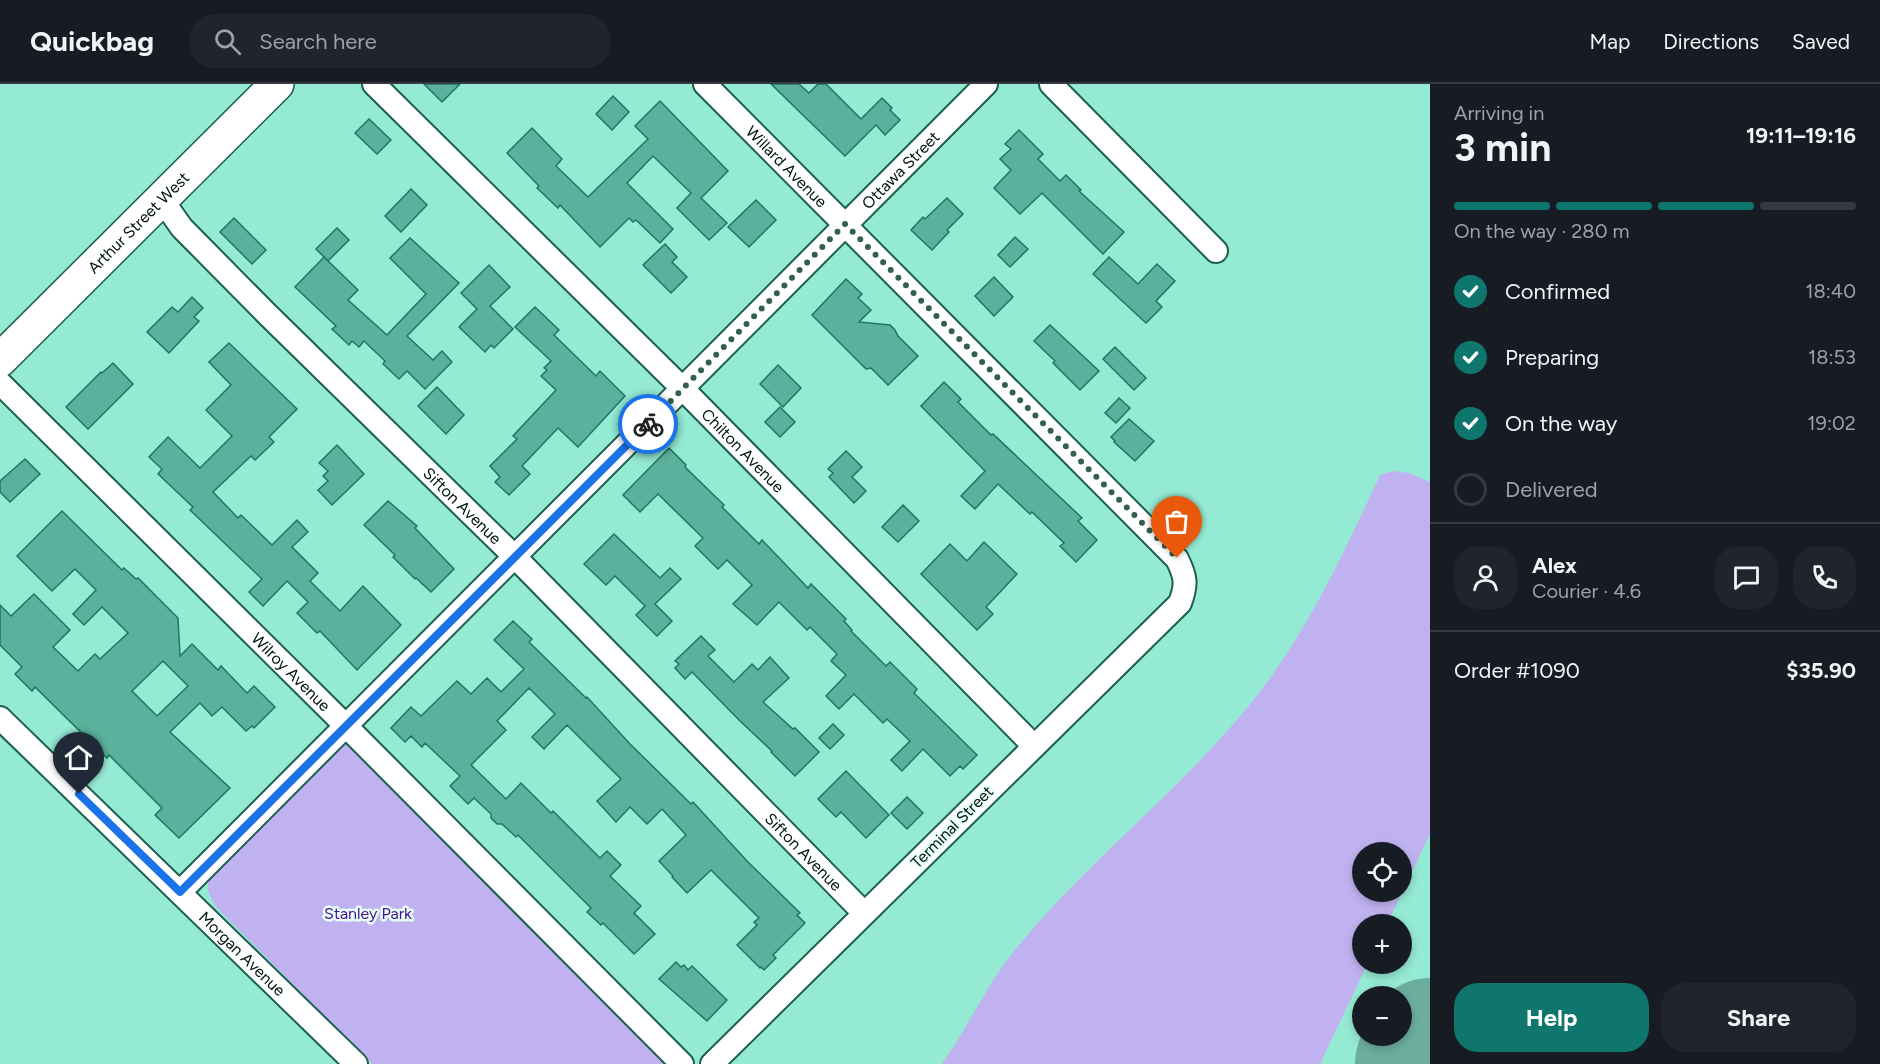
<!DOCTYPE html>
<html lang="en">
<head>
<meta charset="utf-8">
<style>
	body { margin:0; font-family:Figtree,sans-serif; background:#20242c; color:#f1f3f6; height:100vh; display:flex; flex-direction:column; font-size:22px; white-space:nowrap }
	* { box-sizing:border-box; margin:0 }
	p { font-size:20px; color:#9ea1a6 }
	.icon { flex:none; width:33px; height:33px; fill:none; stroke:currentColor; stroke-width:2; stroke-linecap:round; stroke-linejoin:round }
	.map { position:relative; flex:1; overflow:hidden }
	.drawer { display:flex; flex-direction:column; background:#171b24; width:450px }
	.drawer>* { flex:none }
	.fabs { position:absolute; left:1352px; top:758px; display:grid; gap:12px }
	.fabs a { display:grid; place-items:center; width:60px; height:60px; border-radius:50%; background:#171b24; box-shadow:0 3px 9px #0003; font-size:30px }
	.pin { position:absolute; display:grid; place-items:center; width:51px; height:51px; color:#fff; margin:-62px -26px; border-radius:50% 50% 50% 0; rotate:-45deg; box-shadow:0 0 6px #0007 }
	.pin .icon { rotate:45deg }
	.courier { position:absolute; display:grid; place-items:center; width:60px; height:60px; margin:-30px; border:4px solid #1a73e8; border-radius:50%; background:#fff; color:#222; box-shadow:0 2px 8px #0007 }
	.head em { font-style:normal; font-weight:700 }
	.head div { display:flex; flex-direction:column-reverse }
	.head { display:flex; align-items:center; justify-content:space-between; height:102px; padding:0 24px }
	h1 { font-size:39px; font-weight:700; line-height:45px }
	.bar { display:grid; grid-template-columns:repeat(4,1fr); gap:9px 6px; align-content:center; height:72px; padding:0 24px }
	.bar i { height:8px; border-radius:4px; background:#363941 }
	.bar .active { background:#0f766e }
	.bar p { grid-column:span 4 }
	.line { display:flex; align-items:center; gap:15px; padding:0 24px; border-top:2px solid #363941 }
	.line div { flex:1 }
	.round { display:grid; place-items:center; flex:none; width:63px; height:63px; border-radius:24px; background:#20242c }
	ol { padding:0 24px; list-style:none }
	li { display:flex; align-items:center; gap:18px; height:66px }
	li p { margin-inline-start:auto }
	li .icon { padding:6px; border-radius:50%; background:#0f766e; color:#fff; stroke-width:4 }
	li:last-child { color:#9ea1a6 }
	li i { width:33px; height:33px; border:3px solid #363941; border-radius:50% }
	.primary-button { display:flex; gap:12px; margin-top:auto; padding:12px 24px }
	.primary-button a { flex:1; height:69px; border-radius:24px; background:#0f766e; color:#fff; font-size:24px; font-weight:700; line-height:69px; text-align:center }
	.primary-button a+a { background:#20242c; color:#f1f3f6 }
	header { display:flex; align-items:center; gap:36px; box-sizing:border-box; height:84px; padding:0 30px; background:#171b24; border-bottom:2px solid #363941 }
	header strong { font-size:28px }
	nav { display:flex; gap:33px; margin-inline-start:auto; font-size:21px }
	.search { width:420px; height:54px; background:#20242c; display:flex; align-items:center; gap:15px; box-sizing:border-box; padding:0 21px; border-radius:24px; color:#9ea1a6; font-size:22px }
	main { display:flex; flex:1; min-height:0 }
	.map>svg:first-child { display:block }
	.green { fill:#c0b2f0; fill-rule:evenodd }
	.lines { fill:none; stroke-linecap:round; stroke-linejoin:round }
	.runway { stroke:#6cae9c; stroke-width:130 }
	.building { fill:#5bb19b; stroke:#1a7864; stroke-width:1.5; fill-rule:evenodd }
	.minor-casing { stroke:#1a5f4f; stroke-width:26 }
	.secondary-casing { stroke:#1a5f4f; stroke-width:36 }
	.minor { stroke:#fff; stroke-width:22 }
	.secondary { stroke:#fff; stroke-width:33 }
	.done { stroke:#345e52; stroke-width:6; stroke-dasharray:0 10.8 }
	.route { stroke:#1a73e8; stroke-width:8 }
	.labels { text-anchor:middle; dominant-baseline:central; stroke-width:5; stroke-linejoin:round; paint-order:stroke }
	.street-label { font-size:16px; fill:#00120c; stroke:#e6fef6 }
	.park-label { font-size:16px; fill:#480f8e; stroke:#e6fef6 }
</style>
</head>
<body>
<header>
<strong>Quickbag</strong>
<div class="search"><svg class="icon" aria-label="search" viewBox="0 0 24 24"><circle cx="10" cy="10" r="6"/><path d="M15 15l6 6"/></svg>Search here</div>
<nav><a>Map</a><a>Directions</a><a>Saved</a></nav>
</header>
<main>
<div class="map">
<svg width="1430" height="980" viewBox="0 0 1430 980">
	<rect width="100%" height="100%" fill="#95ead3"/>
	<g class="green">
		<path d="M1393,387L1409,389L1430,398V750L1387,840H1362V879H1368L1320,980H942C964,949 980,915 1002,883C1012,869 1024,855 1036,841C1107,761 1193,694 1259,609C1310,542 1345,467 1380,391ZM1362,768H1401V807H1362Z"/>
		<path d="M344,658L662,977L664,980H372L218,825C211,815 205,807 209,794Z"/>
	</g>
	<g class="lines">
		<polyline class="runway" points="1420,980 1430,959"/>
	</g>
	<g class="building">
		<polygon points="424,0 460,0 442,18"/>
		<polygon points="771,0 799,0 809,9 818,0 826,0 861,35 882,14 892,24 890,26 900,36 885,51 876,41 845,72"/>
		<polygon points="613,12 629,28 612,46 596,30"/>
		<polygon points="660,17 728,87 701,114 727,139 709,156 677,124 691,109 653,72 627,99 673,145 660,159 636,136 633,138 629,134 600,163 560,121 558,124 537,104 539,102 507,69 532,44 562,75 556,82 588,113 648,55 635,42"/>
		<polygon points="369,35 391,56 377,70 355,49"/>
		<polygon points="1019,46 1043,70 1038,75 1060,97 1066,91 1081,106 1079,107 1124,148 1103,170 1042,109 1020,130 994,104 1011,86 1000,75 1011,65 1005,60"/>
		<polygon points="411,105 427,121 401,148 385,132"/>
		<polygon points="947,114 963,130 947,146 949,148 932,166 911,146 923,133 925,135"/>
		<polygon points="756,116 776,136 749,163 728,143"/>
		<polygon points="234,134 266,166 252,180 220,148"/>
		<polygon points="337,144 349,156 328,177 316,165"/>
		<polygon points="1015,153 1028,165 1010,183 998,171"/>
		<polygon points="410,154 459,199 407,252 433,276 442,267 452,278 425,305 407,287 399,295 383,280 385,277 364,257 359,263 352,257 349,261 332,245 336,242 295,203 324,173 358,206 348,216 387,251 426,210 390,174"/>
		<polygon points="665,160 677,173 672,178 687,193 671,209 643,181"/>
		<polygon points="1109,173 1138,200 1157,180 1175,197 1156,217 1162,223 1146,239 1093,190"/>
		<polygon points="489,181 510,203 490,222 513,245 494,264 491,261 485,268 459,243 477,225 461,209"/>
		<polygon points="994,193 1013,213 994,232 975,212"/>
		<polygon points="846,195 862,210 858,214 871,226 859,238 890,241 895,246 898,252 918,272 888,301 871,284 866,285 812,231"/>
		<polygon points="192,213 203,224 194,233 199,237 169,269 147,248 172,223 178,228"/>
		<polygon points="535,223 559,246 554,251 596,292 600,287 625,312 578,363 558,344 522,382 530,390 509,411 495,398 500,393 490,382 517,355 513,352 556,306 541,292 547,286 544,284 551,277 515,243"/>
		<polygon points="1050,241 1099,287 1080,306 1053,279 1055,277 1034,257"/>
		<polygon points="229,259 297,325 269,353 274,358 255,376 251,372 213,408 238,434 241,431 272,461 297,436 308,448 292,463 318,489 310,497 340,527 363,502 401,541 357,586 320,547 317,549 297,529 308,518 287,497 263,522 249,508 262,495 190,426 193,423 158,390 162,385 149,373 168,353 200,384 232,352 206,326 231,301 209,278"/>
		<polygon points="1115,263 1146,294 1134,306 1103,275"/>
		<polygon points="113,279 133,300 88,345 66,323 101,288 102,289"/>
		<polygon points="778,281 801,304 783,323 760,300"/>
		<polygon points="944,298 961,315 958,318 991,351 993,350 1082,434 1078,437 1097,456 1076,478 1060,462 1064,459 1032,428 1030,430 998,400 975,425 961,412 985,387 921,322"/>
		<polygon points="437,303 464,331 446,350 418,322"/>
		<polygon points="1119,314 1130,324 1116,339 1105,329"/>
		<polygon points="780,323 795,338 780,353 765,338"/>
		<polygon points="1129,335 1154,357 1135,377 1114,358 1115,357 1111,353"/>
		<polygon points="337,361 364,390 332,421 318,406 328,397 323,392 328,387 319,379"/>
		<polygon points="669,364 686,381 685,383 724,421 722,423 759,460 762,456 808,504 811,500 846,535 844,537 852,546 851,547 886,582 890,578 917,605 914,609 977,671 963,685 960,682 950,692 923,665 902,687 891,676 910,657 887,635 883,639 854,610 839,625 826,612 846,591 831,577 837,570 810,543 807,546 779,518 757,541 733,520 752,501 727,476 718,485 695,462 703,454 658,410 640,428 623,411"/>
		<polygon points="846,367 862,383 852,393 866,407 854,419 829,393 833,389 828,385"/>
		<polygon points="25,375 40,390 10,418 0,408 0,397"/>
		<polygon points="388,417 417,442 415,444 454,485 431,508 416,494 415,495 393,473 395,471 364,441"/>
		<polygon points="903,421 919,437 898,458 882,443"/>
		<path d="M62,427L122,486L124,484L136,495L138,494L178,534L180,572L192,560L218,586L221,582L247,609L254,602L275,623L254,644L252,642L246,647L222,623L212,632L200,619L170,648L230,704L179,754L155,731L162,724L109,671L107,674L35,603L32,607L15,590L22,583L0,561V521L11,532L34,510L70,546L53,563L78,587L95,570L100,575L128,549L102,523L84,541L73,530L96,506L75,485L52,507L17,472ZM163,577L188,602L157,632L132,607Z"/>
		<polygon points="614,450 660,494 670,484 681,495 655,520 672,537 657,552 636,531 645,522 615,492 606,501 584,480"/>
		<polygon points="984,458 1017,490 986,523 993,530 977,546 921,490 950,460 967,477"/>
		<polygon points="513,537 532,555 529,558 586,614 587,613 630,660 691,720 693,718 747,777 800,829 797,831 805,839 773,871 776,874 764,886 761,883 760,884 737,861 757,841 754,838 759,834 711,786 687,809 672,793 673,792 659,777 686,751 662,725 647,740 630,723 616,738 597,717 621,695 567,641 544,665 532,653 555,630 529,604 497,637 506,646 471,681 506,715 521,699 551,729 553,727 600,774 607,767 621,781 610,792 641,822 634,829 655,850 634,870 603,839 601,841 587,828 591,824 518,751 516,753 502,740 497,740 491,734 491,730 474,714 468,720 450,702 460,692 425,659 422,663 411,652 405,658 391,644 411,623 421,632 457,597 471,610 487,594 501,608 524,585 494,556"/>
		<polygon points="701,552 715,566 708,572 734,598 752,580 758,586 770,573 789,594 763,618 793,645 795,644 819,668 795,692 771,668 772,667 740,637 692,588 685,595 675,584 679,580 675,577"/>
		<polygon points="833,640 844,651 830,665 819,654"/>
		<polygon points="846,687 889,731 866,754 841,728 836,733 818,715"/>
		<polygon points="907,713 923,729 907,745 891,729"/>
		<polygon points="676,878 681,883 684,881 688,886 692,882 727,916 707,937 659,895"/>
	</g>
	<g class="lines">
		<g class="minor-casing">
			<g id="minor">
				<path id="s1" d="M374,0L683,305L1034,662"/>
				<path id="s2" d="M705,0L1177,475C1186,493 1187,500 1180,519L712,980"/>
				<polyline points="1051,0 1216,167"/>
				<path id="s3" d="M162,116L182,144L267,230L515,473L864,829"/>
				<path id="s4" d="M0,299L346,642L682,980"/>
				<path id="s5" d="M0,634L356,980"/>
				<path id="s6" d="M180,808L986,0"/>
			</g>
		</g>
		<g class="secondary-casing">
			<g id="secondary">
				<path id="s7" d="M0,276L277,0"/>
			</g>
		</g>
		<use href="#minor" class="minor"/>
		<use href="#secondary" class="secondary"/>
	</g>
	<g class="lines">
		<polyline class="done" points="648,340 845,140 1177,474"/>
		<polyline class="route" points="79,710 180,808 648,340"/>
	</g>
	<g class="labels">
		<g class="street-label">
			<text stroke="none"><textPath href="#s2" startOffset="116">Willard Avenue</textPath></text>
			<text stroke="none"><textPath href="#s6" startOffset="1020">Ottawa Street</textPath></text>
			<text stroke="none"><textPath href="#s7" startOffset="195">Arthur Street West</textPath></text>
			<text stroke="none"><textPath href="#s1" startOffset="520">Chilton Avenue</textPath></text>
			<text stroke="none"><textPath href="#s3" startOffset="429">Sifton Avenue</textPath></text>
			<text stroke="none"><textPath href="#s4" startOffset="410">Wilroy Avenue</textPath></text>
			<text transform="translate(952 743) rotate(-45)">Terminal Street</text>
			<text stroke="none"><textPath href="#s3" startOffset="915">Sifton Avenue</textPath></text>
			<text stroke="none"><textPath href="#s5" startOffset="338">Morgan Avenue</textPath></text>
		</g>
		<g class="park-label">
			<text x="368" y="829">Stanley Park</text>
		</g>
	</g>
</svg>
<div class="fabs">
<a><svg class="icon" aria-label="locate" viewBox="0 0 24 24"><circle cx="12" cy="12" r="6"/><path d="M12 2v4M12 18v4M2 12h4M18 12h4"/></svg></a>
<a>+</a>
<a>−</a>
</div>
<div class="pin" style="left:1177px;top:474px;background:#ea580c"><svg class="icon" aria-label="bag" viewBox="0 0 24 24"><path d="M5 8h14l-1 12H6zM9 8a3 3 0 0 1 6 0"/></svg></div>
<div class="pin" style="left:79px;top:710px;background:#1f2937"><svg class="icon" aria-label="home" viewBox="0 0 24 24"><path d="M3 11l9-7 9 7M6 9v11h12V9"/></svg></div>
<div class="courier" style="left:648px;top:340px"><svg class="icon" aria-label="bike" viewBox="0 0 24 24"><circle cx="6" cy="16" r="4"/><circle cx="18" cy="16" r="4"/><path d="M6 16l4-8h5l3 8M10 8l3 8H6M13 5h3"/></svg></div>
</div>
<section class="drawer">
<div class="head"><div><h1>3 min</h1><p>Arriving in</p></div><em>19:11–19:16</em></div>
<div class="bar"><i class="active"></i><i class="active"></i><i class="active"></i><i></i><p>On the way · 280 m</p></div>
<ol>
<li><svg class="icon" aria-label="check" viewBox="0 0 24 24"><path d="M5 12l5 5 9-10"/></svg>Confirmed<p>18:40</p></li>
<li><svg class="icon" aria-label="check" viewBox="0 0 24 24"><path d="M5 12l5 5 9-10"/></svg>Preparing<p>18:53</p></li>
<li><svg class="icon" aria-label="check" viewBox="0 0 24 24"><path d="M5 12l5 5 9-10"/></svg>On the way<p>19:02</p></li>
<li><i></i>Delivered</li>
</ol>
<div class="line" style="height:108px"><a class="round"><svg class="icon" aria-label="person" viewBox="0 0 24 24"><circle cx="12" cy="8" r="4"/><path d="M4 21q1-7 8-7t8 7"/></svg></a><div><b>Alex</b><p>Courier · 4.6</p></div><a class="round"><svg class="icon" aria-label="chat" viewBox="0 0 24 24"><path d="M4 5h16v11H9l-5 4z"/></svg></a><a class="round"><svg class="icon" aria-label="phone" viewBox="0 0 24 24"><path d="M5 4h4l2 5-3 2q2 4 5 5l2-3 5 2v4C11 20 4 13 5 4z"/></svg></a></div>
<div class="line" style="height:78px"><div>Order #1090</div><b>$35.90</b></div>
<div class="primary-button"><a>Help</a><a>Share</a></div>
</section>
</main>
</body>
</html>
